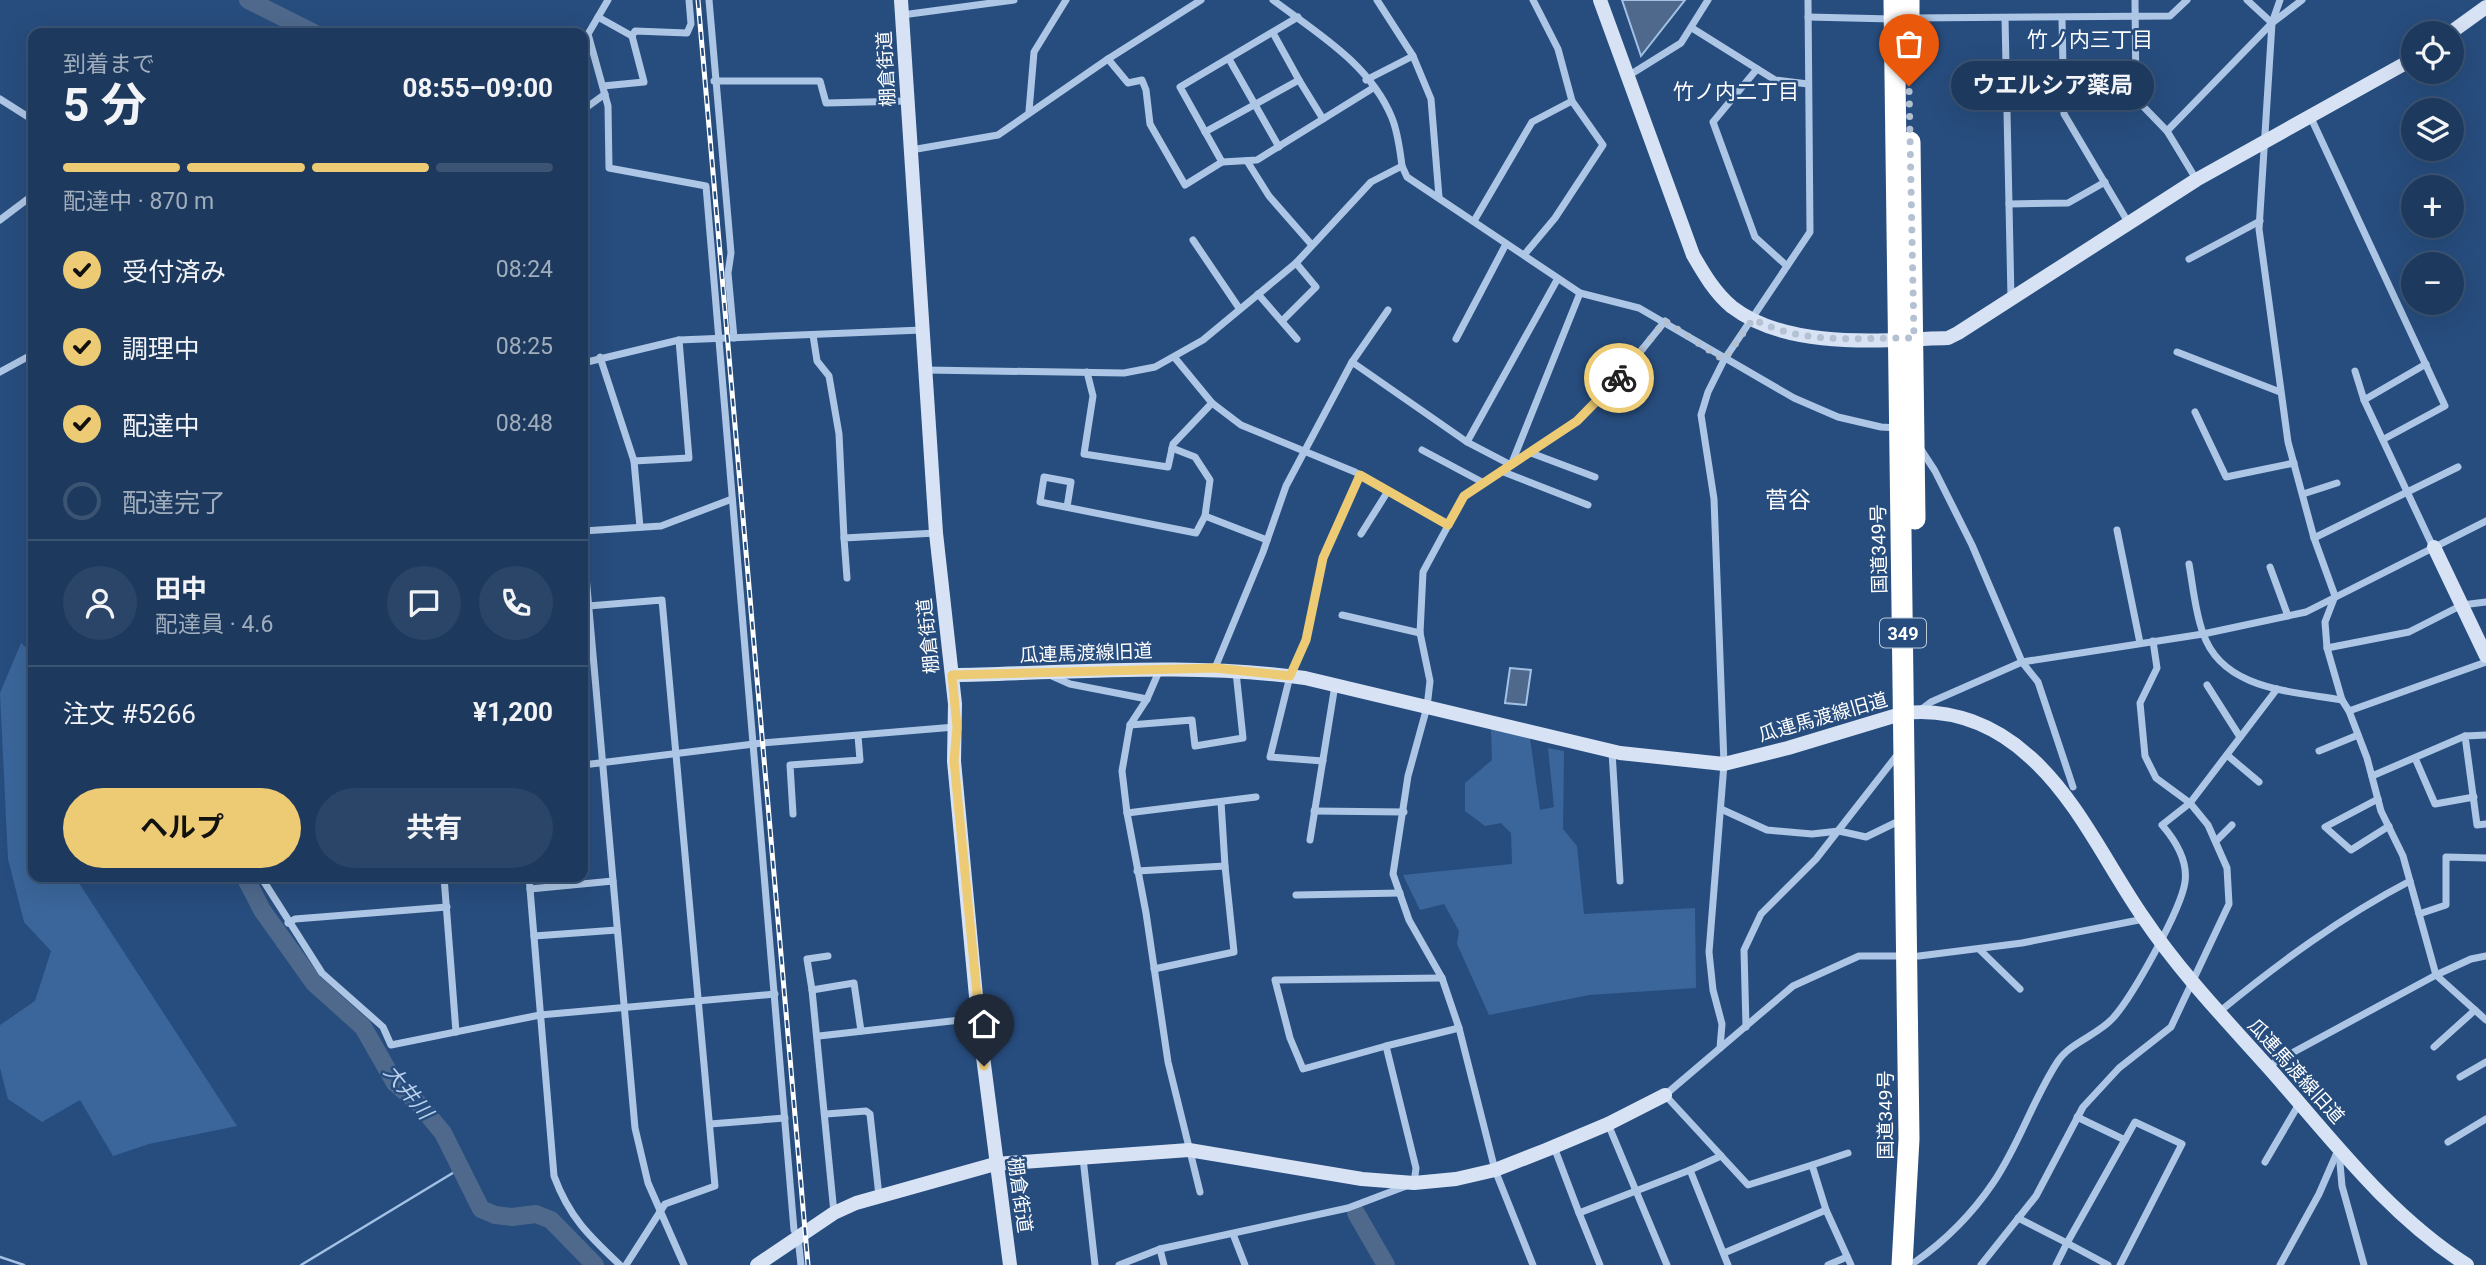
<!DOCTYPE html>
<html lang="ja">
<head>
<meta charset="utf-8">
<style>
	body { margin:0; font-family:Roboto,"Noto Sans JP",sans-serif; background:#2a4567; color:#f1f3f6; height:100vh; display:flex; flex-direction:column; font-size:26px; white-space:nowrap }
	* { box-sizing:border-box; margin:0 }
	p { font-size:23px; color:#a0adbc }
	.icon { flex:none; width:38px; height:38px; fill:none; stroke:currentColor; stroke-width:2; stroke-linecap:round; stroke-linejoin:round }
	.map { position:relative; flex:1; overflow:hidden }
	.drawer { position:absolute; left:28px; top:28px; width:560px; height:854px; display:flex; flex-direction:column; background:#1d3a5e; border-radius:14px; box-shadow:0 7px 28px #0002,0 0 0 2px #3b5473 }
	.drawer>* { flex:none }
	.controls { position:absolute; left:2401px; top:21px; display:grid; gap:14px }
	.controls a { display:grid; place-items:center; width:63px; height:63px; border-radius:50%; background:#1d3a5e; box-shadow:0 7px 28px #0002,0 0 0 2px #3b5473; font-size:35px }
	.pin { position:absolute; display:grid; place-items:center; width:60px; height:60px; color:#fff; margin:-72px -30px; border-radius:50% 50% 50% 0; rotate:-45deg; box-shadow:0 0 7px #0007 }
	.pin .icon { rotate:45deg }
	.courier { position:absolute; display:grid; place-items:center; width:70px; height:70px; margin:-35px; border:5px solid #edcb74; border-radius:50%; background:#fff; color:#222; box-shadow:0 2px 9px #0007 }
	.bubble { position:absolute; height:49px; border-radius:24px; background:#1d3a5e; box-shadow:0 7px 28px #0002,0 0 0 2px #3b5473; font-size:23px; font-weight:700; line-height:49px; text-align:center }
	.headline em { font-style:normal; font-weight:700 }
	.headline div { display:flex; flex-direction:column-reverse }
	.headline { display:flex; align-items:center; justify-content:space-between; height:119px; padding:0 35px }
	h1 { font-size:46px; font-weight:700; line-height:52px }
	.bar { display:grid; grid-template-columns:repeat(4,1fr); gap:10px 7px; align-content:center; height:84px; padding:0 35px }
	.bar i { height:9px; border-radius:5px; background:#3b5473 }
	.bar .current { background:#edcb74 }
	.bar p { grid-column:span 4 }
	.line { display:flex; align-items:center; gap:18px; padding:0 35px; border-top:2px solid #3b5473 }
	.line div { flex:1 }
	.round { display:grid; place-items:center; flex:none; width:74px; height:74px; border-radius:37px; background:#2a4567 }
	ol { padding:0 35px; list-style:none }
	li { display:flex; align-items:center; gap:21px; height:77px }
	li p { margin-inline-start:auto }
	li .icon { padding:7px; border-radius:50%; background:#edcb74; color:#111; stroke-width:4 }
	li:last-child { color:#a0adbc }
	li i { width:38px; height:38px; border:4px solid #3b5473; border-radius:50% }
	.primary-button { display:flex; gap:14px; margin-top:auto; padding:14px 35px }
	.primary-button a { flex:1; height:80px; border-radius:42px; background:#edcb74; color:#111; font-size:28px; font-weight:700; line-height:80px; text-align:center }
	.primary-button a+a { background:#2a4567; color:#f1f3f6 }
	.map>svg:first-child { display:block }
	.green { fill:#3b669b }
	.water { fill:#4e698c; stroke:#a2c1e5; stroke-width:2 }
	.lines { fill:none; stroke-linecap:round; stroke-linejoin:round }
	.stream { stroke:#a2c1e5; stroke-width:2.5 }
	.river { stroke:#4e698c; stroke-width:18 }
	.street { stroke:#adc6e5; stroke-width:7 }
	.secondary { stroke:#d7e3f5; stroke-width:14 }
	.highway { stroke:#fff; stroke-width:21 }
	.rail-casing { stroke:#fff; stroke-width:5 }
	.rail { stroke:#274d7e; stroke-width:2.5; stroke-dasharray:8; stroke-linecap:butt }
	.done { stroke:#b3c1d2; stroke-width:7; stroke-dasharray:0 12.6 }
	.route { stroke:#edcb74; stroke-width:9 }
	.labels { text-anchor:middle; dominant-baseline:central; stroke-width:5; stroke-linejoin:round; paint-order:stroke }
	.shield { fill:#274d7e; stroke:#becad8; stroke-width:2 }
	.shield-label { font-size:18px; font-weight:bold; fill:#fff }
	.street-label { font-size:19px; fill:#fff; stroke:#274d7e }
	.neighbourhood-label { font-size:21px; fill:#fff; stroke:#274d7e }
	.water-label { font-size:21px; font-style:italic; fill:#b9d0ed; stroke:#274d7e }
	.quarter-label { font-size:23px; fill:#fff; stroke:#274d7e }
</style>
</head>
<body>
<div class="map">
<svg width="2486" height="1265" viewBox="0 0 2486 1265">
	<rect width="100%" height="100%" fill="#274d7e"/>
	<g class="green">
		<polygon points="21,643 33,654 33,877 75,877 237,1126 149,1144 113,1156 80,1100 42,1122 8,1099 0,1068 0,1025 35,1001 51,951 24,922 8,859 0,693"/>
		<polygon points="1491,729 1530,738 1540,810 1554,807 1548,748 1564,751 1563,829 1577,846 1584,914 1695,908 1696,988 1589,995 1489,1015 1457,944 1459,931 1444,904 1420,910 1403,875 1512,864 1511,833 1501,823 1485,826 1465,811 1465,783 1492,760"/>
	</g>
	<g class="water">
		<polygon points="1622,0 1685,0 1641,56"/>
		<polygon points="1510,668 1531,670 1526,705 1505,703"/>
	</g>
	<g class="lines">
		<g class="stream">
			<polyline points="0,1257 24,1265"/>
			<polyline points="301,1265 461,1168"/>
		</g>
		<g class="river">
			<polyline points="248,0 314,33"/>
			<polyline points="245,877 262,910 314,983 363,1027 395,1083 419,1104 443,1133 481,1209 495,1215 512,1217 536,1214 551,1220 595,1265"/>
			<polyline points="1356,1213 1386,1265"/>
		</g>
		<g class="street">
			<polyline points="608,0 598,17 632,36 635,31 687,33 691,24 689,0"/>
			<polyline points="709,0 731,253 728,273 734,338"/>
			<path d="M1273,0C1317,33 1370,64 1392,118C1398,133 1400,150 1402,166"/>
			<polyline points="1377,0 1413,56 1431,99 1439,197"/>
			<polyline points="2135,0 2136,99 2167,131 2196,179"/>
			<polyline points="2247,0 2272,23"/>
			<polyline points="2280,0 2272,23 2259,229 2288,442 2314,538 2335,596 2325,622 2327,648 2342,700 2349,711 2367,758 2381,811 2403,856 2436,975 2486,1020"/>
			<polyline points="902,15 1014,0"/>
			<polyline points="598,17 588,34 608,106 609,168 706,186 794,1230 798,1237 801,1265"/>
			<polyline points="1298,17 1180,87 1222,162 1257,160 1373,88"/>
			<polyline points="1808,17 1892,19"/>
			<polyline points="1911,18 2170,16 2187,0"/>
			<polyline points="2005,18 2011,298"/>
			<polyline points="2062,19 2064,114 2128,222"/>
			<polyline points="1692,28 1775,80 1808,84"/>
			<polyline points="1108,59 1128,83 1142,80 1146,90 1150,124 1185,185 1222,162"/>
			<polyline points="1229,59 1279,147"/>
			<polyline points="1757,69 1713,122 1755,237 1787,266"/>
			<polyline points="1628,76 1681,43 1708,0"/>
			<polyline points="1299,80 1323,119"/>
			<polyline points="1366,80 1413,56"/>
			<polyline points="714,81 820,81 826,103 907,101"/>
			<polyline points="603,86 644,82 632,36"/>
			<polyline points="0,99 33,120"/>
			<polyline points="583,110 605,94"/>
			<polyline points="1029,111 1034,52 1066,0"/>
			<polyline points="2311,118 2445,406 2384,439"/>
			<polyline points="2167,131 2272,23 2302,0"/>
			<polyline points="1205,132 1299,80 1273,33"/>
			<polyline points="911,150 998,135 1108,59 1201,0"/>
			<polyline points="1247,161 1269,196 1311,244"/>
			<polyline points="2009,204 2068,203 2105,182"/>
			<polyline points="0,220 33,195"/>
			<polyline points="1474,221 1532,122 1572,101"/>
			<polyline points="1193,240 1239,308"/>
			<polyline points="1524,255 1555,218 1603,145 1572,101 1558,49 1533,0"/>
			<polyline points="2189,259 2260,221"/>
			<polyline points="1258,294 1297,339"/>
			<polyline points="1283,320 1316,287 1296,263"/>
			<polyline points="813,335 817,361 829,376 839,434 844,538"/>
			<polyline points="1456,339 1506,244"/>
			<polyline points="2177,352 2280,392"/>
			<polyline points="600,357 634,461 640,527"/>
			<polyline points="1352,362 1388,310"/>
			<polyline points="583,363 679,340 922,330"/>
			<polyline points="2426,364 2364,400 2433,547"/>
			<polyline points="925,370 1124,373 1155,367 1203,340 1296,263 1371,182 1402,166 1407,177 1580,293 1639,308 1794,398 1838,417 1881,427 1898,428"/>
			<polyline points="2355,371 2364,400"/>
			<polyline points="0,372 33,354"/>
			<polyline points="1087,372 1093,396 1084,454 1168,467 1173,444 1212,403 1175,358"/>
			<polyline points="1212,403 1241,425 1355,472 1448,525"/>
			<polyline points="2195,412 2226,477 2294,463"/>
			<polyline points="1467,442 1511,465 1580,293"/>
			<polyline points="1920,448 1935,471 1972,545 2022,662 2038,682 2073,787"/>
			<polyline points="1422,450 1482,482"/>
			<polyline points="1531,453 1595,477"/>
			<polyline points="634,461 689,458 679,340"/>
			<polyline points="1501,471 1588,505"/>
			<polyline points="2303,494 2337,483"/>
			<polyline points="1067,507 1071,482 1044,477 1040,502 1196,533 1205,516 1210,480 1195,457 1172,448"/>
			<polyline points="1205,516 1267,540"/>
			<polyline points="2117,530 2140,643"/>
			<polyline points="583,531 661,526 732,499"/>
			<polyline points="1361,534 1388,491"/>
			<polyline points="2314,538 2458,467"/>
			<polyline points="583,542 635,1128 648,1183 684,1265"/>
			<path d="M2189,564C2193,586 2195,612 2203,633C2222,690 2291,691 2342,700"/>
			<polyline points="2270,567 2288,616"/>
			<polyline points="847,578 844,538 936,533"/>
			<polyline points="588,606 662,600 715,1186 665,1204 626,1265"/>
			<polyline points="1342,615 1420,633"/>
			<polyline points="2327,648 2409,632 2462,605 2486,602"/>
			<polyline points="1215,668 1263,552 1286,486 1352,362 1467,442 1557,280"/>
			<polyline points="1160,669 1147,699 1130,725 1122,771 1127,813 1256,797"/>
			<polyline points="1052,676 1070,684 1147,699"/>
			<polyline points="2207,685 2240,737"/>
			<polyline points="1919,711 1931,702 2022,662 2203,634 2306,612 2486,521"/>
			<polyline points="2349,711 2486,662"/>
			<polyline points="1130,725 1192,720 1195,746 1243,738 1236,672"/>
			<polyline points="2486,735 2465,736 2477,825 2486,824"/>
			<polyline points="2319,751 2358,735"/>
			<polyline points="1612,752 1620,881"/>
			<polyline points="2227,755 2259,782"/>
			<polyline points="2415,758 2435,804 2474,797"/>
			<polyline points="1323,761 1270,757 1290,676 1306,640 1323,558 1360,475"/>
			<polyline points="583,765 762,743 955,727"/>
			<polyline points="2372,776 2465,736"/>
			<polyline points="2378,799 2325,827 2351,850 2389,826"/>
			<polyline points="1221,802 1225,866"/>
			<polyline points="1721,809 1767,830 1812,834 1839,831 1866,837 1901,820"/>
			<polyline points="1314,811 1404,812"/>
			<polyline points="1127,813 1146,913 1168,1062 1200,1192"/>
			<polyline points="793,814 790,765 860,760 858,736"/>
			<polyline points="1310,840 1335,685"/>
			<polyline points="2216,841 2232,825"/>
			<polyline points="1137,871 1225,866 1234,952 1154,969"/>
			<polyline points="261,877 322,973 383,1027 391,1045 540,1015 775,994"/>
			<polyline points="444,877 456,1032"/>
			<path d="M529,877L554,1176C569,1217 589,1236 620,1265"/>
			<polyline points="530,889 613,881"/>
			<polyline points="1296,895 1400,893"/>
			<polyline points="2419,914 2446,905 2446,857 2486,858"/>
			<polyline points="288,923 295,919 447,907"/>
			<polyline points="534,936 617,930"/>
			<polyline points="1979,949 2020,989"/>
			<polyline points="1919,956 2022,943 2144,919"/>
			<polyline points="812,990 807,959 828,956"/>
			<path d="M2219,1012C2279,963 2341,917 2410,881"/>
			<polyline points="1746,1027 1744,950 1761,914 1816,859 1898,754"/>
			<polyline points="819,1036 978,1018"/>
			<polyline points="1386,1046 1303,1069 1290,1038 1275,980 1442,978"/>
			<polyline points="2434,1047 2475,1010"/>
			<polyline points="1720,1048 1722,1024 1713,990 1709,952 1724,764 1714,499 1701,415 1708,392 1724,360 1810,232 1808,0"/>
			<polyline points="2268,1066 2436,975 2471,959 2486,956"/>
			<polyline points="2460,1077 2486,1062"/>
			<polyline points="826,1114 866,1111 870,1114 879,1196"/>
			<polyline points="2077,1117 2125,1140"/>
			<polyline points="710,1124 785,1118"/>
			<polyline points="1608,1124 1667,1265"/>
			<polyline points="2448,1142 2486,1119"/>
			<polyline points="1554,1147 1579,1213"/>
			<polyline points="2339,1152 2342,1186 2364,1265"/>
			<polyline points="1083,1158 1095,1265"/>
			<polyline points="2265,1162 2299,1104"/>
			<polyline points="1812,1165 1848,1153"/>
			<polyline points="1690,1170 1721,1156"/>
			<polyline points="834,1213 812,990 854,983 861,1031"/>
			<polyline points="2018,1218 2067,1243 2056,1265"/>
			<polyline points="1233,1234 1245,1265"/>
			<polyline points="1160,1249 1164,1265"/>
			<polyline points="1724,1253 1826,1210"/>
			<path d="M1915,1262C1945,1241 1972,1214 1993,1183C2019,1145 2033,1099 2058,1061C2071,1042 2098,1035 2113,1018C2132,997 2181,910 2185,882C2188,861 2175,840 2162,825L2190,803L2156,778L2145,756L2140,703L2157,668L2153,641"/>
			<polyline points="1119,1265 1160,1249 1348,1208 1414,1183 1416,1168 1386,1046 1459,1028"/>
			<polyline points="1533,1265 1495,1170 1459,1028 1442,978 1409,920 1393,874 1408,776 1427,707 1430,681 1420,633 1423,572 1464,496 1577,421 1612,387 1665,321"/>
			<polyline points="1600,1265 1579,1213 1690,1170 1728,1265"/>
			<polyline points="1828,1265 1847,1257"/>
			<polyline points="1851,1265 1826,1210 1812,1165 1748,1185 1665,1095 1793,986 1859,956 1905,956"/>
			<polyline points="1981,1265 2036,1196 2083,1107 2119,1068 2171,1027 2229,904 2227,868 2208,825 2190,803 2277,689"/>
			<polyline points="2108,1265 2067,1243 2135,1122 2182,1144 2120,1265"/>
			<polyline points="2280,1265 2319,1194 2339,1148"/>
		</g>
		<g class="secondary">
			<polyline points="901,0 936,533 955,704 954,761 978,1018 1010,1265"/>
			<path d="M1600,0L1693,255C1704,274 1715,293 1732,307C1788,350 1881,340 1948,338L1958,333L2196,180L2413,59"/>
			<polyline points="2450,33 2486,7"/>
			<polyline points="2434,547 2486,656"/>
			<path d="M952,675C1070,673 1188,662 1305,678L1620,753L1724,764L1788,748L1904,713C1952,708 1995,725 2030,757C2078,800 2107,865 2143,917C2180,972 2225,1019 2269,1068C2331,1138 2387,1214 2467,1265"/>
			<polyline points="757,1265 834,1213 856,1203 995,1164 1189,1150 1362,1179 1414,1183 1456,1179 1495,1170 1546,1150 1608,1124 1665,1095"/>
		</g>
		<g class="highway">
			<polyline points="1894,0 1909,1139 1902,1265"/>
			<polyline points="1909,0 1909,71"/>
			<polyline points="1910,142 1915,519"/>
		</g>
		<g class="rail-casing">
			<polyline id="rail" points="698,0 808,1265"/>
		</g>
		<use href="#rail" class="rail"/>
	</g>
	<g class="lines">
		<path class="done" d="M1619,378L1665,321L1724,360L1753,319C1805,346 1857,337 1914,338L1909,86"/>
		<polyline class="route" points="984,1066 954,761 957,727 952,675 1215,668 1290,676 1306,640 1323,558 1360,475 1448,525 1464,496 1577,421 1619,378"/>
	</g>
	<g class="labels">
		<rect class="shield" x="1880" y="618.5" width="46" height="29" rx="5"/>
		<g class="shield-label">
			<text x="1903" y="633">349</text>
		</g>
		<g class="street-label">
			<text transform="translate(886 69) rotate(-93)">棚倉街道</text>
			<text transform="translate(1879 549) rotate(-91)">国道349号</text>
			<text transform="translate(928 636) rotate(-96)">棚倉街道</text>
			<text transform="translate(1086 653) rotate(-2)">瓜連馬渡線旧道</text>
			<text transform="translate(1823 717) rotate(-16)">瓜連馬渡線旧道</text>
			<text transform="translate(2296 1071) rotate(48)">瓜連馬渡線旧道</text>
			<text transform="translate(1885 1115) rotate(-90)">国道349号</text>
			<text transform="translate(1020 1195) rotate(82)">棚倉街道</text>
		</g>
		<g class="neighbourhood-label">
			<text x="2090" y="40">竹ノ内三丁目</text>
			<text x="1736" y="92">竹ノ内二丁目</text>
		</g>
		<g class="water-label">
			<text transform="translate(408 1092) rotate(51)">大井川</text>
		</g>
		<g class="quarter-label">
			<text x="1788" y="500">菅谷</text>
		</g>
	</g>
</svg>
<div class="controls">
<a><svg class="icon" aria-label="locate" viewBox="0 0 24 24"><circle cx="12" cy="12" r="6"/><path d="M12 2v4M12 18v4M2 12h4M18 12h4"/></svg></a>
<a><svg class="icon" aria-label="layers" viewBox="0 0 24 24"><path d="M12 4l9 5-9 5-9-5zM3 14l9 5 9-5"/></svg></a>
<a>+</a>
<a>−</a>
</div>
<div class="pin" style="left:1909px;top:86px;background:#ea580c"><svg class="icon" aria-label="bag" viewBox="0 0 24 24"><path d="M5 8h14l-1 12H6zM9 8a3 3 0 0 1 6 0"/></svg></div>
<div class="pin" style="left:984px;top:1066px;background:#1f2937"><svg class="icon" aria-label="home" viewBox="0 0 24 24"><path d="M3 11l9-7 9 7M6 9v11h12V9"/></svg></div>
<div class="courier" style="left:1619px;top:378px"><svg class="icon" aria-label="bike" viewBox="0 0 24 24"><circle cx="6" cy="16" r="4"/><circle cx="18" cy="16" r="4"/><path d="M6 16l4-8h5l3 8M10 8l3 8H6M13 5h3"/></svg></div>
<div class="bubble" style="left:1951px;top:61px;width:203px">ウエルシア薬局</div>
<section class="drawer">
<div class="headline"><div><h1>5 分</h1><p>到着まで</p></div><em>08:55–09:00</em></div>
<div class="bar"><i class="current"></i><i class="current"></i><i class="current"></i><i></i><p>配達中 · 870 m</p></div>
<ol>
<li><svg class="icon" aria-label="check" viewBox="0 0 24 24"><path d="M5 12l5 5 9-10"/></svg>受付済み<p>08:24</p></li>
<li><svg class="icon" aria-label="check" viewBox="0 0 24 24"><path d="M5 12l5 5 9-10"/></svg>調理中<p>08:25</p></li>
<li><svg class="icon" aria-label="check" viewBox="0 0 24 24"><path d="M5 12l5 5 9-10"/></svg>配達中<p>08:48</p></li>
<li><i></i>配達完了</li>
</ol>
<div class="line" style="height:126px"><a class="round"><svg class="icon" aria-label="person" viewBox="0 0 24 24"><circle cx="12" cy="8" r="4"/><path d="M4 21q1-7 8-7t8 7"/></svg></a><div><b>田中</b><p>配達員 · 4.6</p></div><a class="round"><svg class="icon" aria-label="chat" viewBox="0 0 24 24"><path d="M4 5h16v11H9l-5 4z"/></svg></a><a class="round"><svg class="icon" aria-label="phone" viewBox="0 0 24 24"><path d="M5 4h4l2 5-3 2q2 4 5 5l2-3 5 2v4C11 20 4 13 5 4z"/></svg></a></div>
<div class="line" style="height:91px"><div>注文 #5266</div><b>¥1,200</b></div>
<div class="primary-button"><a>ヘルプ</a><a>共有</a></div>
</section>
</div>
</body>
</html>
